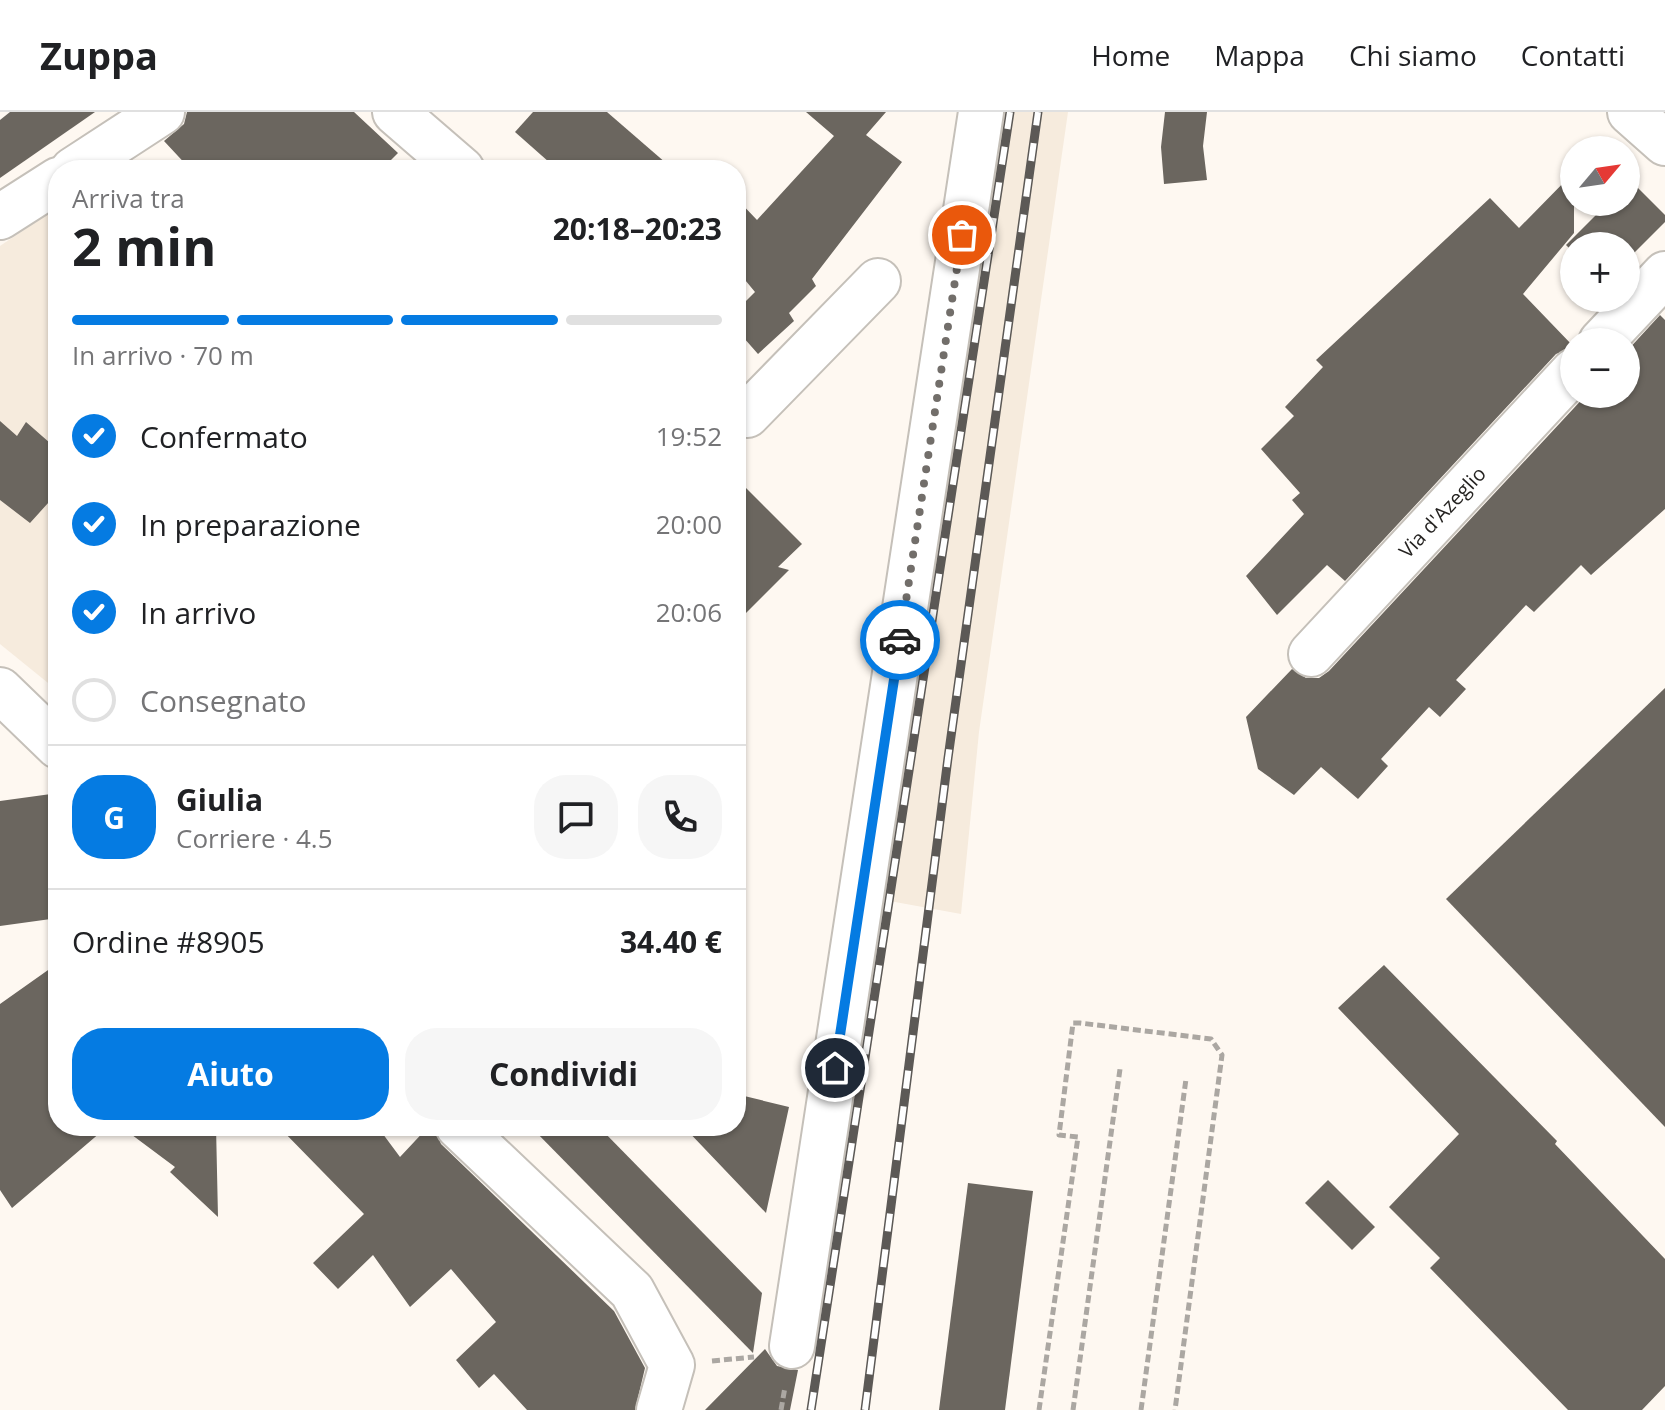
<!DOCTYPE html>
<html lang="it">
<head>
<meta charset="utf-8">
<style>
	body { margin:0; font-family:"Open Sans",sans-serif; background:#f6f6f6; color:#202124; height:100vh; display:flex; flex-direction:column; font-size:30px; white-space:nowrap }
	* { box-sizing:border-box; margin:0 }
	p { font-size:26px; color:#757577 }
	.icon { flex:none; width:44px; height:44px; fill:none; stroke:currentColor; stroke-width:2; stroke-linecap:round; stroke-linejoin:round }
	.map { position:relative; flex:1; overflow:hidden }
	.side { position:absolute; left:48px; top:48px; width:698px; height:976px; display:flex; flex-direction:column; background:#fff; border-radius:32px; box-shadow:0 2px 6px #0004 }
	.side>* { flex:none }
	.needle { width:52px; rotate:61deg }
	.buttons { position:absolute; left:1560px; top:24px; display:grid; gap:16px }
	.buttons a { display:grid; place-items:center; width:80px; height:80px; border-radius:50%; background:#fff; box-shadow:0 2px 6px #0004; font-size:40px }
	.pin { position:absolute; display:grid; place-items:center; width:68px; height:68px; color:#fff; margin:-34px; border:4px solid #fff; border-radius:50%; box-shadow:0 2px 8px #0007 }
	.courier { position:absolute; display:grid; place-items:center; width:80px; height:80px; margin:-40px; border:6px solid #057be2; border-radius:50%; background:#fff; color:#222; box-shadow:0 2px 10px #0007 }
	.head em { font-style:normal; font-weight:700 }
	.head div { display:flex; flex-direction:column-reverse }
	.head { display:flex; align-items:center; justify-content:space-between; height:136px; padding:0 24px }
	h1 { font-size:52px; font-weight:700; line-height:60px }
	.bar { display:grid; grid-template-columns:repeat(4,1fr); gap:12px 8px; align-content:center; height:96px; padding:0 24px }
	.bar i { height:10px; border-radius:6px; background:#e0e0e0 }
	.bar .current { background:#057be2 }
	.bar p { grid-column:span 4 }
	.line { display:flex; align-items:center; gap:20px; padding:0 24px; border-top:2px solid #e0e0e0 }
	.line div { flex:1 }
	.round { display:grid; place-items:center; flex:none; width:84px; height:84px; border-radius:32px; background:#f6f6f6 }
	ol { padding:0 24px; list-style:none }
	li { display:flex; align-items:center; gap:24px; height:88px }
	li p { margin-inline-start:auto }
	li .icon { padding:8px; border-radius:50%; background:#057be2; color:#fff; stroke-width:4 }
	li:last-child { color:#757577 }
	li i { width:44px; height:44px; border:4px solid #e0e0e0; border-radius:50% }
	.button { display:flex; gap:16px; margin-top:auto; padding:16px 24px }
	.button a { flex:1; height:92px; border-radius:32px; background:#057be2; color:#fff; font-size:32px; font-weight:700; line-height:92px; text-align:center }
	.button a+a { background:#f6f6f6; color:#202124 }
	header { display:flex; align-items:center; gap:48px; box-sizing:border-box; height:112px; padding:0 40px; background:#fff; border-bottom:2px solid #e0e0e0 }
	header strong { font-size:38px }
	nav { display:flex; gap:44px; margin-inline-start:auto; font-size:28px }
	.map>svg:first-child { display:block }
	.built { fill:#f6ebdd }
	.building { fill:#6b665f }
	.lines { fill:none; stroke-linecap:round; stroke-linejoin:round }
	.minor-casing { stroke:#c5c0b9; stroke-width:48 }
	.path { stroke:#aba7a2; stroke-width:5; stroke-dasharray:8 4; stroke-linecap:butt }
	.minor { stroke:#fff; stroke-width:44 }
	.rail-casing { stroke:#5c5956; stroke-width:9 }
	.rail { stroke:#fff; stroke-width:6; stroke-dasharray:18; stroke-linecap:butt }
	.done { stroke:#726e6a; stroke-width:8; stroke-dasharray:0 14.4 }
	.route { stroke:#057be2; stroke-width:10 }
	.labels { text-anchor:middle; dominant-baseline:central; stroke-width:8; stroke-linejoin:round; paint-order:stroke }
	.street-label { font-size:20px; fill:#262422; stroke:#fff }
</style>
</head>
<body>
<header>
<strong>Zuppa</strong>
<nav><a>Home</a><a>Mappa</a><a>Chi siamo</a><a>Contatti</a></nav>
</header>
<div class="map">
<svg width="1665" height="1298" viewBox="0 0 1665 1298">
	<rect width="100%" height="100%" fill="#fef8f1"/>
	<g class="built">
		<polygon points="996,0 1068,0 979,620 961,802 873,786"/>
		<polygon points="58,95 58,579 0,532 0,134"/>
	</g>
	<g class="building">
		<polygon points="10,0 95,0 0,66 0,8"/>
		<polygon points="187,0 354,0 398,41 381,58 191,58 164,29 184,12"/>
		<polygon points="533,0 607,0 674,58 558,58 515,20"/>
		<polygon points="806,0 886,0 866,23 902,50 812,167 816,174 789,201 794,209 758,242 736,217 736,199 755,180 736,157 736,86 757,108 834,24"/>
		<polygon points="1165,0 1207,0 1203,34 1207,68 1164,72 1161,35"/>
		<polygon points="1574,60 1574,121 1523,182 1574,235 1556,242 1345,469 1327,453 1277,503 1246,464 1304,402 1292,388 1300,381 1261,337 1294,304 1285,295 1323,255 1316,248 1490,86 1519,116"/>
		<polygon points="1630,68 1665,103 1665,110 1626,149 1626,134 1574,134 1574,141 1566,133 1609,90 1626,90 1626,72"/>
		<polygon points="1660,203 1665,208 1665,397 1591,463 1581,453 1534,500 1526,493 1456,568 1466,577 1440,605 1429,595 1381,647 1388,654 1358,687 1321,655 1294,683 1258,657 1246,605 1292,557 1306,566 1319,566 1329,559 1587,282 1622,282 1626,286 1626,240"/>
		<polygon points="0,309 17,324 26,310 58,338 58,380 30,411 0,388"/>
		<polygon points="736,366 802,432 778,455 789,458 736,511"/>
		<polygon points="1665,576 1665,1015 1446,787"/>
		<polygon points="51,682 58,728 58,806 0,814 0,689"/>
		<polygon points="58,851 58,1014 108,1014 12,1096 0,1078 0,892"/>
		<polygon points="1384,853 1557,1029 1555,1032 1665,1147 1665,1274 1642,1298 1568,1298 1430,1156 1440,1146 1389,1095 1459,1022 1338,896"/>
		<polygon points="736,982 789,995 766,1101 683,1014 736,1014"/>
		<polygon points="120,1014 216,1014 218,1105 170,1060 175,1055"/>
		<polygon points="278,1014 377,1014 400,1045 429,1014 434,1014 441,1032 614,1199 645,1256 635,1298 527,1298 494,1262 479,1276 456,1248 496,1210 451,1157 410,1195 373,1143 338,1177 313,1151 364,1102"/>
		<polygon points="530,1014 598,1014 762,1181 753,1241"/>
		<polygon points="1328,1068 1375,1115 1352,1138 1305,1091"/>
		<polygon points="968,1071 1033,1079 1005,1298 939,1298"/>
		<polygon points="765,1237 777,1254 798,1258 790,1298 705,1298"/>
	</g>
	<g class="lines">
		<g class="minor-casing">
			<g id="minor">
				<polyline points="395,0 462,58"/>
				<polyline points="1630,0 1665,31"/>
				<polyline points="73,58 162,0"/>
				<polyline points="0,105 58,68"/>
				<polyline points="1601,230 1665,162"/>
				<polyline points="736,293 747,303 878,169"/>
				<polyline points="1311,542 1574,259"/>
				<polyline points="0,578 58,634"/>
				<polyline points="458,1014 632,1179 672,1253 659,1298"/>
				<polyline points="792,1234 981,0"/>
			</g>
		</g>
		<g class="path">
			<polyline points="712,1249 754,1245"/>
			<polyline points="781,1298 785,1275"/>
			<polyline points="1039,1298 1078,1025 1059,1023 1073,911 1080,911 1211,927 1222,943 1175,1298"/>
			<polyline points="1073,1298 1120,957"/>
			<polyline points="1141,1298 1186,967"/>
		</g>
		<use href="#minor" class="minor"/>
		<g class="rail-casing">
			<g id="rail">
				<polyline points="811,1298 1010,0"/>
				<polyline points="865,1298 948,646 1038,0"/>
			</g>
		</g>
		<use href="#rail" class="rail"/>
	</g>
	<g class="lines">
		<polyline class="done" points="900,528 962,123"/>
		<polyline class="route" points="835,956 900,528"/>
	</g>
	<g class="labels">
		<g class="street-label">
			<text transform="translate(1442 400) rotate(-47)">Via d'Azeglio</text>
		</g>
	</g>
</svg>
<div class="buttons">
<a><svg class="needle" viewBox="-14 -14 28 28"><path d="M0-13l5 13h-10z" fill="#e53935"/><path d="M0 13l5-13h-10z" fill="#757577"/></svg></a>
<a>+</a>
<a>−</a>
</div>
<div class="pin" style="left:962px;top:123px;background:#ea580c"><svg class="icon" aria-label="bag" viewBox="0 0 24 24"><path d="M5 8h14l-1 12H6zM9 8a3 3 0 0 1 6 0"/></svg></div>
<div class="pin" style="left:835px;top:956px;background:#1f2937"><svg class="icon" aria-label="home" viewBox="0 0 24 24"><path d="M3 11l9-7 9 7M6 9v11h12V9"/></svg></div>
<div class="courier" style="left:900px;top:528px"><svg class="icon" aria-label="car" viewBox="0 0 24 24"><path d="M5 17H2v-5l4-1 3-4h7l3 4 3 1v5h-3M9 17h6M6 11h13"/><circle cx="7" cy="17" r="2"/><circle cx="17" cy="17" r="2"/></svg></div>
<section class="side">
<div class="head"><div><h1>2 min</h1><p>Arriva tra</p></div><em>20:18–20:23</em></div>
<div class="bar"><i class="current"></i><i class="current"></i><i class="current"></i><i></i><p>In arrivo · 70 m</p></div>
<ol>
<li><svg class="icon" aria-label="check" viewBox="0 0 24 24"><path d="M5 12l5 5 9-10"/></svg>Confermato<p>19:52</p></li>
<li><svg class="icon" aria-label="check" viewBox="0 0 24 24"><path d="M5 12l5 5 9-10"/></svg>In preparazione<p>20:00</p></li>
<li><svg class="icon" aria-label="check" viewBox="0 0 24 24"><path d="M5 12l5 5 9-10"/></svg>In arrivo<p>20:06</p></li>
<li><i></i>Consegnato</li>
</ol>
<div class="line" style="height:144px"><b class="round" style="background:#057be2;color:#fff">G</b><div><b>Giulia</b><p>Corriere · 4.5</p></div><a class="round"><svg class="icon" aria-label="chat" viewBox="0 0 24 24"><path d="M4 5h16v11H9l-5 4z"/></svg></a><a class="round"><svg class="icon" aria-label="phone" viewBox="0 0 24 24"><path d="M5 4h4l2 5-3 2q2 4 5 5l2-3 5 2v4C11 20 4 13 5 4z"/></svg></a></div>
<div class="line" style="height:104px"><div>Ordine #8905</div><b>34.40 €</b></div>
<div class="button"><a>Aiuto</a><a>Condividi</a></div>
</section>
</div>
</body>
</html>
